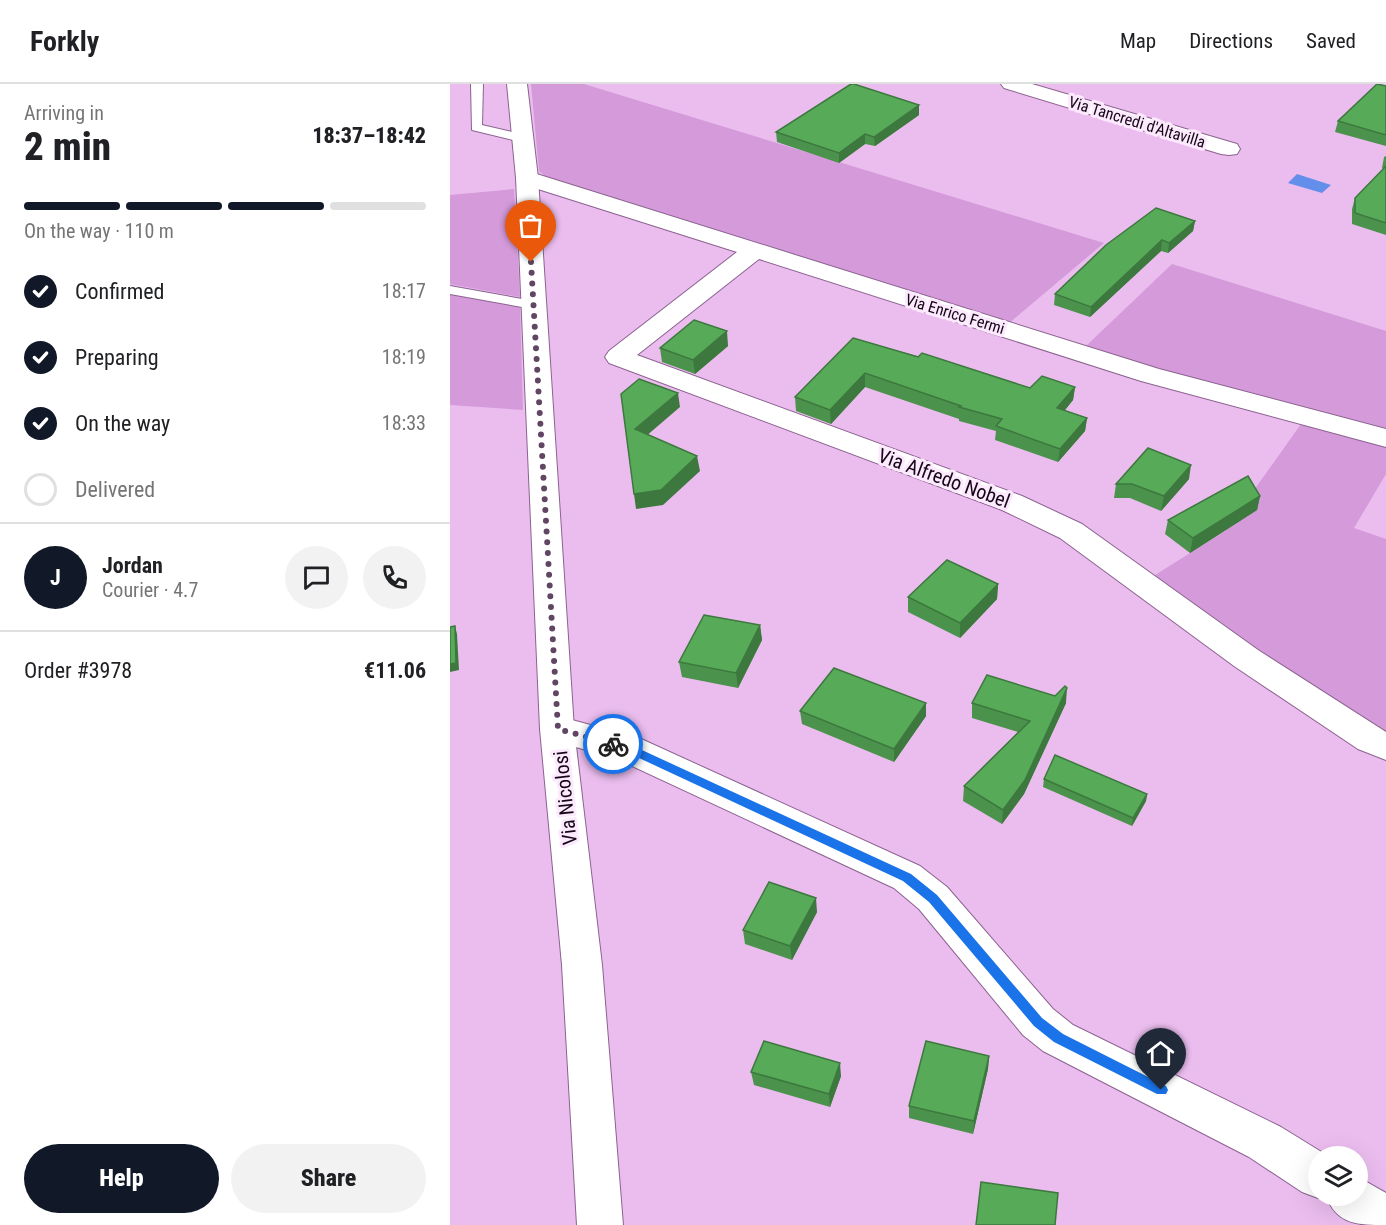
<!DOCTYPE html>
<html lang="en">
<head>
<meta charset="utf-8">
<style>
	body { margin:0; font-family:"Roboto Condensed",sans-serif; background:#f2f2f2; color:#202124; height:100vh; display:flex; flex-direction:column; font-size:22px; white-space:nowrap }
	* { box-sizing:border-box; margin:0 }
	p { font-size:20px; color:#757577 }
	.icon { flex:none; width:33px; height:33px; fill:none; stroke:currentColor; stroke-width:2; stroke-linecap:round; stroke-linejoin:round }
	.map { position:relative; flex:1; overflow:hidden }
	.sheet { display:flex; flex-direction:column; background:#fff; width:450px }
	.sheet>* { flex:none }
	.controls { position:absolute; left:858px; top:1062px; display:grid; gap:12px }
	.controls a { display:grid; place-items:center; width:60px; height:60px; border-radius:50%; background:#fff; box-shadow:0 6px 24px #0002; font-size:30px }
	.pin { position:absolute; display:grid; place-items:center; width:51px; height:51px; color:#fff; margin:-62px -26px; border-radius:50% 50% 50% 0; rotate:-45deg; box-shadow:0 0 6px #0007 }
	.pin .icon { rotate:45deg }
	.courier { position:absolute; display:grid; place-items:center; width:60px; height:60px; margin:-30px; border:4px solid #1a73e8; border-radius:50%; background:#fff; color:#222; box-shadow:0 2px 8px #0007 }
	.overview em { font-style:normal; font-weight:800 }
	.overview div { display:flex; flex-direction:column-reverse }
	.overview { display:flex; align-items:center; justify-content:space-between; height:102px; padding:0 24px }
	h1 { font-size:39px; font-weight:800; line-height:45px }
	.bar { display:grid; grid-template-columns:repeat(4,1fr); gap:9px 6px; align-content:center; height:72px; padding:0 24px }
	.bar i { height:8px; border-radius:4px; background:#e0e0e0 }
	.bar .current { background:#111827 }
	.bar p { grid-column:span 4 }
	.line { display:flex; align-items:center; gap:15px; padding:0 24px; border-top:2px solid #e0e0e0 }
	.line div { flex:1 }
	.round { display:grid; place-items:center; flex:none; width:63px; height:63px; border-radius:32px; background:#f2f2f2 }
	ol { padding:0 24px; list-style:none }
	li { display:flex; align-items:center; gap:18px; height:66px }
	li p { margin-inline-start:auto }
	li .icon { padding:6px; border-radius:50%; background:#111827; color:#fff; stroke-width:4 }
	li:last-child { color:#757577 }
	li i { width:33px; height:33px; border:3px solid #e0e0e0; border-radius:50% }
	.cta { display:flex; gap:12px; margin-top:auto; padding:12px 24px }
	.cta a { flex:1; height:69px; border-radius:36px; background:#111827; color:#fff; font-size:24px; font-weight:800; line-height:69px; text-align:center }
	.cta a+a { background:#f2f2f2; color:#202124 }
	header { display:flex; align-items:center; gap:36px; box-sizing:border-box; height:84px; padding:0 30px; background:#fff; border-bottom:2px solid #e0e0e0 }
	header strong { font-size:28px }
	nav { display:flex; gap:33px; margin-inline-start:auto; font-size:21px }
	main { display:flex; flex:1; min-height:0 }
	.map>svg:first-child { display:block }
	.green { fill:#d49ada }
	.water { fill:#638ee9 }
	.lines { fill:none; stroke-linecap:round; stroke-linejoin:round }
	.service-casing { stroke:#8b628f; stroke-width:2 }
	.minor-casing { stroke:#8b628f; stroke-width:2 }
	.secondary-casing { stroke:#8b628f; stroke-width:2 }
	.service { fill:#fff; fill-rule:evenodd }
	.minor { fill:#fff; fill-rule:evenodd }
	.secondary { fill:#fff; fill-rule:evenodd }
	.wall { fill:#4b934c }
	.shaded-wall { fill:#3d783e }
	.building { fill:#57ab58; stroke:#3d783e; stroke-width:1.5 }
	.route { fill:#1a73e8 }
	.done { stroke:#604662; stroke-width:6; stroke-dasharray:0 10.8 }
	.labels { text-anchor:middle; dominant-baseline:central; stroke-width:6; stroke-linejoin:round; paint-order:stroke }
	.far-street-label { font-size:16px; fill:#150616; stroke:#fce9fd }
	.street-label { font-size:20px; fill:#150616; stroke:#fce9fd }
</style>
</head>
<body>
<header>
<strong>Forkly</strong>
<nav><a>Map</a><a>Directions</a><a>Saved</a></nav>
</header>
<main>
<section class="sheet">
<div class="overview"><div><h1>2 min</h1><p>Arriving in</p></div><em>18:37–18:42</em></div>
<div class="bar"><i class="current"></i><i class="current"></i><i class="current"></i><i></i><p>On the way · 110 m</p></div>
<ol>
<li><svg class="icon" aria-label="check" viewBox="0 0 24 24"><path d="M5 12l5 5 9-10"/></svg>Confirmed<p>18:17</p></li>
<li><svg class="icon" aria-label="check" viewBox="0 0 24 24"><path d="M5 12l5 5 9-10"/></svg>Preparing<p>18:19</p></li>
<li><svg class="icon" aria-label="check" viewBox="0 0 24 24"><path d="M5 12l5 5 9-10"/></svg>On the way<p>18:33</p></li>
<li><i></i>Delivered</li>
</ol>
<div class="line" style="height:108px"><b class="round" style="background:#111827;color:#fff">J</b><div><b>Jordan</b><p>Courier · 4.7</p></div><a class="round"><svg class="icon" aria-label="chat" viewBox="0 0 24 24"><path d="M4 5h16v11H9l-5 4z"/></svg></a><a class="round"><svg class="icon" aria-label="phone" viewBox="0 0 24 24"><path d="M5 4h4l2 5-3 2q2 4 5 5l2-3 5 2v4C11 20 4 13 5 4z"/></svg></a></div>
<div class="line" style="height:78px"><div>Order #3978</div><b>€11.06</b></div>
<div class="cta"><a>Help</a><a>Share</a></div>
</section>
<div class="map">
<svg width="936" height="1141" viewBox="0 0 936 1141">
	<rect width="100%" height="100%" fill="#ebbdef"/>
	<g class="green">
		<polygon points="81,0 134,0 654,159 558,240 96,93 89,87"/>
		<polygon points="64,105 70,213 0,200 0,111"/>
		<polygon points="722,180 936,247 936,345 706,284 636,262"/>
		<polygon points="0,210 70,222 73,326 0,321"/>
		<polygon points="851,340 936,363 936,390 904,444 936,455 936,649 901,636 702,493 775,447"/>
	</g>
	<polygon class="water" points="847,90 881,101 872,109 838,99"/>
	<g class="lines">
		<g class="service-casing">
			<g id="service">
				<polygon points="21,0 33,0 32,41 75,51 77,54 75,57 71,58 22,46"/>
				<polygon points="0,202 83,217 90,221 83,225 0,210"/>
			</g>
		</g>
		<g class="minor-casing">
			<g id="minor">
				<polygon points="551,0 582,0 787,60 790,65 787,70 779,71 771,70 554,4"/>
				<polygon points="77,87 709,285 936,345 936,363 691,297 309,175 187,271 572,412 632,440 808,566 936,648 936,676 908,665 784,582 610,454 552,426 159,279 155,273 159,267 287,168 69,99 66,94 69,89"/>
				<polygon points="107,632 189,654 470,782 497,803 603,925 623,941 831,1043 878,1072 868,1072 868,1112 874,1112 868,1114 852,1108 799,1073 593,967 573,951 469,825 444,804 167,675 95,654 90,645 95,636"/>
				<path d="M908,1093L936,1109V1141C908,1141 887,1141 876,1112H908Z"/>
			</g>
		</g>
		<g class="secondary-casing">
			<polygon id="secondary" points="57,0 77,0 88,94 124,645 152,881 173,1141 127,1141 112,881 90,645 66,94"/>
		</g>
		<use href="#service" class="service"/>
		<use href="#minor" class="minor"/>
		<use href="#secondary" class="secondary"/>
	</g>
	<g class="wall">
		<polygon points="936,2 936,62 885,48 888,37"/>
		<polygon points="469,31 425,62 415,60 389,79 327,58 326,48"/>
		<polygon points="936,72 936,151 902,140 902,125 905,114 933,85 932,84 934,73"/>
		<polygon points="745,137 743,147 718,169 711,167 640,233 604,221 605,210"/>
		<polygon points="403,254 580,304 625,303 623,316 615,326 637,334 635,347 608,378 545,356 546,347 509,337 509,335 415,303 381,340 346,327 345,313"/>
		<polygon points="278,262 245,290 212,278 210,264"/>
		<polygon points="739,395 711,427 680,414 664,414 666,400"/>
		<polygon points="810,412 807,426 740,469 715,450 718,436"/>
		<polygon points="548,500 547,515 510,554 458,528 458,513"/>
		<polygon points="310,541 312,556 288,604 232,593 229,578"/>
		<polygon points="476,619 476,632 444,678 352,640 350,627"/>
		<polygon points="522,619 616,619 574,710 552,740 513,717 514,702 568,648 522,634"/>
		<polygon points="594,695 697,710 696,717 682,742 593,703"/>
		<polygon points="367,828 342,876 295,860 293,846"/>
		<polygon points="539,972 538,985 523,1050 459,1034 459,1022"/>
		<polygon points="301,988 391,992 380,1023 304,1001"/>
	</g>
	<g class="shaded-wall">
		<polygon points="469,21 469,31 425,62 424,53"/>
		<polygon points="415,50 415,60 389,79 389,69"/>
		<polygon points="745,137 743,147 718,169 719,159"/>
		<polygon points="712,156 711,167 640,233 641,223"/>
		<polygon points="277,247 278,262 245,290 243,276"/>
		<polygon points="415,289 415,303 381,340 380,326"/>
		<polygon points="625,303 623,316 606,337 607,324"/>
		<polygon points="228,309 230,323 188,359 185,345"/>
		<polygon points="637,334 635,347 608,378 610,365"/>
		<polygon points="247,372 250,387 213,421 186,425 184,410"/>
		<polygon points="741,381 739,395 711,427 714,412"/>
		<polygon points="810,412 807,426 740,469 743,454"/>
		<polygon points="548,500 547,515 510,554 510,539"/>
		<polygon points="310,541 312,556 288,604 286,589"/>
		<polygon points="5,542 7,550 9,586 0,588 0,580"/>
		<polygon points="617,604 616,619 574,710 552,740 553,726"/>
		<polygon points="476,619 476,632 444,678 444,665"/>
		<polygon points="697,710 696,717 682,742 683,734"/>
		<polygon points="366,814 367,828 342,876 340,862"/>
		<polygon points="539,972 538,985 523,1050 524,1037"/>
		<polygon points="390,979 391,992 380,1023 379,1010"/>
	</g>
	<g class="building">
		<polygon points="401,0 404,0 469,21 424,53 415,50 389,69 326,48"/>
		<polygon points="927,0 936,2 936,51 888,37"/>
		<polygon points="936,82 936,139 905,129 905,114"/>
		<polygon points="706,124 745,137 719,159 712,156 641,223 605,210 656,161"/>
		<polygon points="244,236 277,247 243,276 210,264"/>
		<polygon points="403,254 468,273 472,269 580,304 592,292 625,303 607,324 637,334 610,365 546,342 552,335 509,323 511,322 415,289 380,326 345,313"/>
		<polygon points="189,295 228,309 185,345 247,372 211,406 184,410 171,310"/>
		<polygon points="698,364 741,381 714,412 682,400 666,400"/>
		<polygon points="798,392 810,412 743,454 718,436"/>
		<polygon points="497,476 548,500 510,539 458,513"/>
		<polygon points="254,531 310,541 286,589 229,578"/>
		<polygon points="5,542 6,579 0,580 0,543"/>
		<polygon points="384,584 476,619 444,665 350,627"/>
		<polygon points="537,591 605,612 615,602 617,604 575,696 553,726 514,702 580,637 522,619"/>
		<polygon points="605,671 697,710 683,734 594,695"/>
		<polygon points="319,798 366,814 340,862 293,846"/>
		<polygon points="314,957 390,979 379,1010 301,988"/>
		<polygon points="476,957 539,972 524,1037 459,1022"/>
		<polygon points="531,1098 608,1109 605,1141 526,1141"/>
	</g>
	<polygon class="route" points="163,656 181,661 461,790 487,811 592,934 613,950 716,1002 718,1006 716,1010 707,1010 604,958 584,942 479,818 453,797 174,667 159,663 158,660"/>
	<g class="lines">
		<polyline class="done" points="81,178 108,645 163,660"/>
	</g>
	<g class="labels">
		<g class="far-street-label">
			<text transform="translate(687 38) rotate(17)">Via Tancredi d'Altavilla</text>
			<text transform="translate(505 230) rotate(17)">Via Enrico Fermi</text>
		</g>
		<g class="street-label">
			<text transform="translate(494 394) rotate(20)">Via Alfredo Nobel</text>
			<text transform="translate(115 714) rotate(-96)">Via Nicolosi</text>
		</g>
	</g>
</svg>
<div class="controls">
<a><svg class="icon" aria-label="layers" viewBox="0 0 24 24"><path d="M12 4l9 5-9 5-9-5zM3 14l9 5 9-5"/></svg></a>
</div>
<div class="pin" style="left:81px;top:178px;background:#ea580c"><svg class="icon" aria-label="bag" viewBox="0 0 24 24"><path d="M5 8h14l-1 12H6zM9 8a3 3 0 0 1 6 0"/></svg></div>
<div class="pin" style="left:711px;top:1006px;background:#1f2937"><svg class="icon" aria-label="home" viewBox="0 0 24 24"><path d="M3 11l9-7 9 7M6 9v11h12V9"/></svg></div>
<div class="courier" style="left:163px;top:660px"><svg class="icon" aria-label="bike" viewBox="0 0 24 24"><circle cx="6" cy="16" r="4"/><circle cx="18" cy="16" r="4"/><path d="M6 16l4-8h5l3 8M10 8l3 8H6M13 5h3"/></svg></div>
</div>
</main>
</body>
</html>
